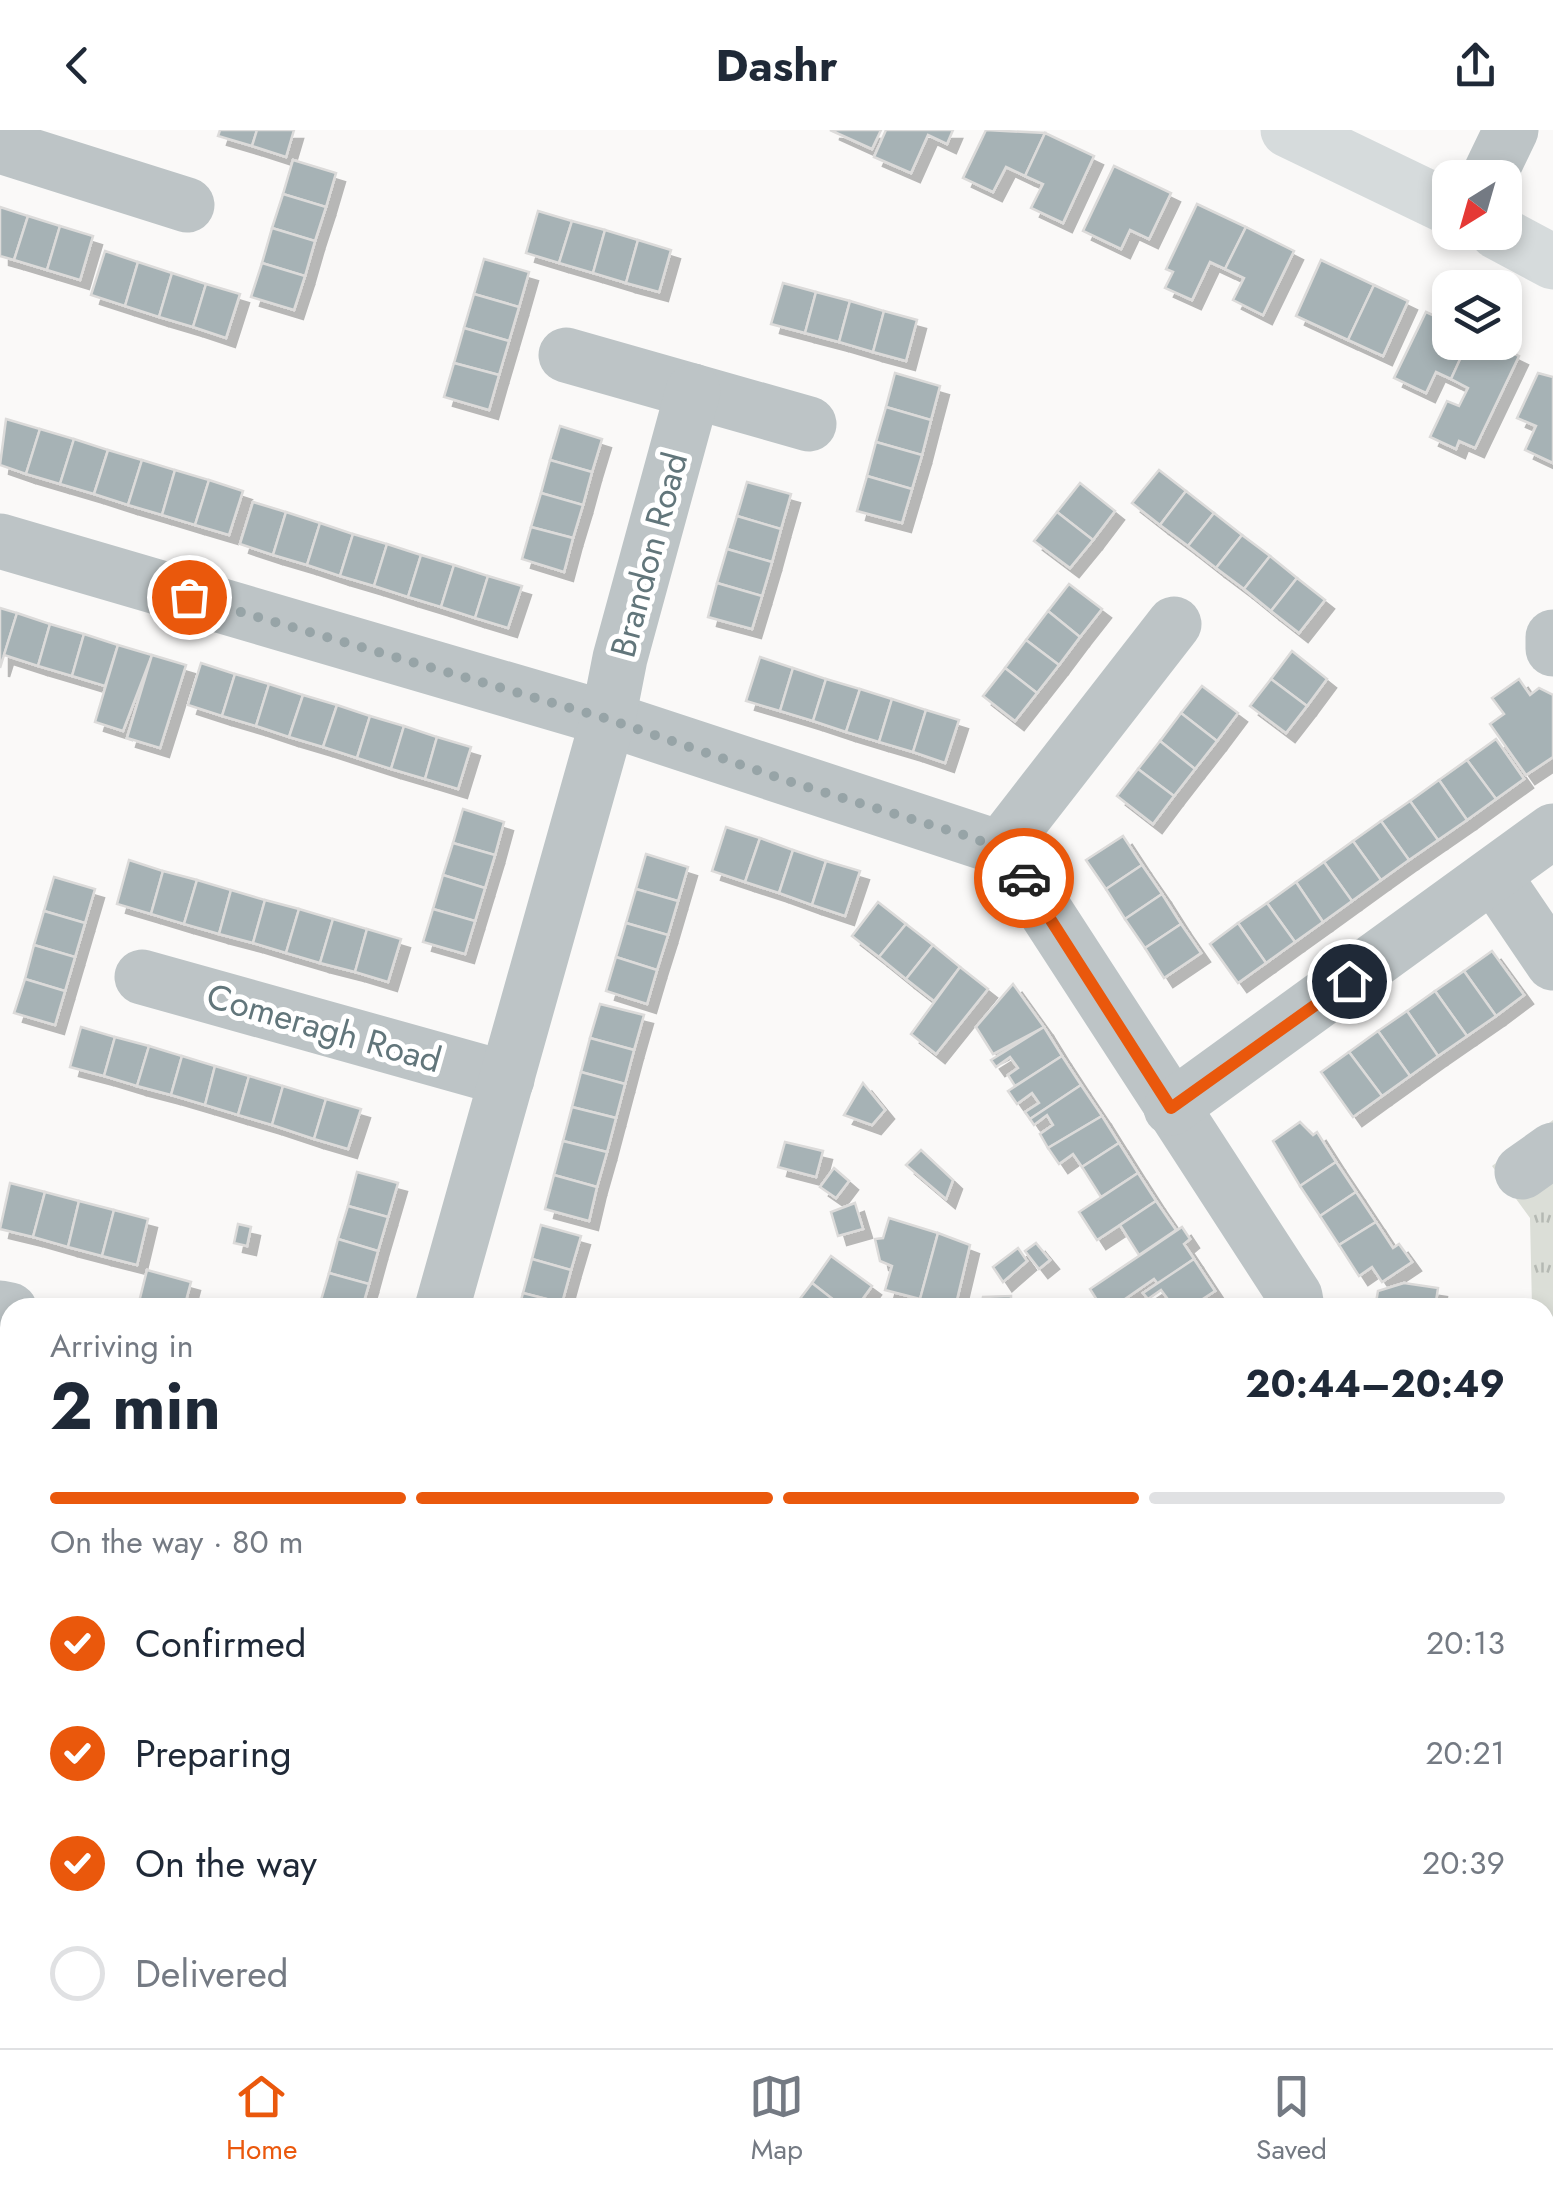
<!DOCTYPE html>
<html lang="en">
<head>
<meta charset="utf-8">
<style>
	body { margin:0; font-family:Jost,sans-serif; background:#f2f2f3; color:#1f2937; height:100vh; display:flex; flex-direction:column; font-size:38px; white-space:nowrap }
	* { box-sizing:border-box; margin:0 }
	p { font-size:32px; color:#747a83 }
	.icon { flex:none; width:55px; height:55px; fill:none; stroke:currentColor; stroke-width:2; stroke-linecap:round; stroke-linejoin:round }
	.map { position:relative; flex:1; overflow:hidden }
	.panel { position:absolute; left:0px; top:1168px; width:1555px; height:752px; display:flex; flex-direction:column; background:#fff; border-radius:30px 30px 0 0; box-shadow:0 5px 15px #0003 }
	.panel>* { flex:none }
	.needle { width:65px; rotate:217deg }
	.fabs { position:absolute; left:1432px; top:30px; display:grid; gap:20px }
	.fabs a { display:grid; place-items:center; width:90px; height:90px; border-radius:20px; background:#fff; box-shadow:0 5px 15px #0003; font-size:50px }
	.pin { position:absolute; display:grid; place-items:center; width:85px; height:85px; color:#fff; margin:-42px; border:5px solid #fff; border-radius:50%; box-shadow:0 2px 10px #0007 }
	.courier { position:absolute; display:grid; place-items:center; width:100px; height:100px; margin:-50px; border:8px solid #ea580c; border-radius:50%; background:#fff; color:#222; box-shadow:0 2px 12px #0007 }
	.head em { font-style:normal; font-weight:700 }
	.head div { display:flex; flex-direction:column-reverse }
	.head { display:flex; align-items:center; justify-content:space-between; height:170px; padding:0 50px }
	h1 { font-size:65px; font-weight:700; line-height:75px }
	.bar { display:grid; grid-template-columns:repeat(4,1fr); gap:15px 10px; align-content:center; height:120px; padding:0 50px }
	.bar i { height:12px; border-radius:8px; background:#e0e1e3 }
	.bar .current { background:#ea580c }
	.bar p { grid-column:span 4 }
	ol { padding:0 50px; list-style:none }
	li { display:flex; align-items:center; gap:30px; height:110px }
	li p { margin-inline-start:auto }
	li .icon { padding:10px; border-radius:50%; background:#ea580c; color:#fff; stroke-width:4 }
	li:last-child { color:#747a83 }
	li i { width:55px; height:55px; border:5px solid #e0e1e3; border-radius:50% }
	header { display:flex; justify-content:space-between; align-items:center; height:130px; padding:0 50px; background:#fff; font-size:45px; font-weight:700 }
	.tab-bar { display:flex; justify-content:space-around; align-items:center; height:140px; border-top:2px solid #e0e1e3; background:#fff; font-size:28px; color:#747a83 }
	.tab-bar a { display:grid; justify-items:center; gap:5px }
	.tab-bar .current { color:#ea580c }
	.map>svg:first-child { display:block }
	.park { fill:url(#park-tufts) }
	.building { fill:#a6b2b5; stroke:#dcdbda; stroke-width:2.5; filter:url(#shadow) }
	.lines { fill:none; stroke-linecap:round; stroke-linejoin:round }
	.minor { stroke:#bdc4c6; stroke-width:55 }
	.major { stroke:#d6dbdc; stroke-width:55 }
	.done { stroke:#97a4a7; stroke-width:10; stroke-dasharray:0 18 }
	.route { stroke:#ea580c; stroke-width:12 }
	.labels { text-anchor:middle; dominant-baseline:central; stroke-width:10; stroke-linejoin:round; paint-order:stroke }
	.street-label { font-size:35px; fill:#62767b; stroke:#fff }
</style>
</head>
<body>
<header><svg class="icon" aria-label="back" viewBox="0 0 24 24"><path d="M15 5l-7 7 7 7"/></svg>Dashr<svg class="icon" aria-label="share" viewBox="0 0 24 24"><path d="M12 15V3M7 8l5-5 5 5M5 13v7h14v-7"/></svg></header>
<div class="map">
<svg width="1553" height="1918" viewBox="0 0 1553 1918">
	<defs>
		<pattern id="park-tufts" width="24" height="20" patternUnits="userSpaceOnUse" patternTransform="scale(2.5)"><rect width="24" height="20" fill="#dbded7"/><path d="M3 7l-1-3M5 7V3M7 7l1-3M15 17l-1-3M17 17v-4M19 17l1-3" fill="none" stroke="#b5b9b3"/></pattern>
		<filter id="shadow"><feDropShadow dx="9" dy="9" stdDeviation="0" flood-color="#0004"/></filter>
	</defs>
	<rect width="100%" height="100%" fill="#faf9f8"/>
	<polygon class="park" points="1553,990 1553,1468 1545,1456 1545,1178 1532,1177 1530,1088 1492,1036"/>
	<g class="building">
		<polygon points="220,0 257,0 252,16 218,6"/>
		<polygon points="257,0 294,0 286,27 252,16"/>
		<polygon points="830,0 881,0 872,19"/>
		<polygon points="886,0 953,0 947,14 928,5 911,43 874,27"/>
		<polygon points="986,0 1045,3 1025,46 1006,37 993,62 963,48"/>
		<polygon points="1045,3 1094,26 1063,93 1031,78 1043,54 1025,46"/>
		<polygon points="293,30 336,43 326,77 283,64"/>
		<polygon points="1114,36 1171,63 1149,109 1130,100 1121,119 1083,101"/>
		<polygon points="283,64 326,77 315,111 272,98"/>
		<polygon points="1197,74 1246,97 1225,139 1210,132 1192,170 1165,158 1173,142 1166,139"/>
		<polygon points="0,77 28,86 14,130 0,126"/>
		<polygon points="538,81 572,91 559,133 526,123"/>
		<polygon points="28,86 60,96 47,140 14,130"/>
		<polygon points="572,91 605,100 593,143 559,133"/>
		<polygon points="60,96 93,106 80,150 47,140"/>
		<polygon points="1246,97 1294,121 1263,185 1233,170 1244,148 1225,139"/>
		<polygon points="272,98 315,111 305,146 262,133"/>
		<polygon points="605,100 638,110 626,153 593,143"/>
		<polygon points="638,110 671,120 659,162 626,153"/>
		<polygon points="105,121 138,132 125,176 91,165"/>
		<polygon points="484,129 529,142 519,177 474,164"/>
		<polygon points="1321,130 1374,155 1348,210 1296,186"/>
		<polygon points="138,132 172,143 159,187 125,176"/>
		<polygon points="262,133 305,146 294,180 251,167"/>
		<polygon points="172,143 206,154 193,197 159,187"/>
		<polygon points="783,153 816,162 805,203 771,194"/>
		<polygon points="206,154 240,164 226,208 193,197"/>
		<polygon points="1374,155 1408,171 1383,226 1348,210"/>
		<polygon points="816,162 850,171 839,212 805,203"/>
		<polygon points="474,164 519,177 509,211 464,198"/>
		<polygon points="850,171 884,181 873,222 839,212"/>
		<polygon points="884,181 917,190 906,231 873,222"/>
		<polygon points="1426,182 1450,193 1450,212 1468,212 1451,249 1436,242 1426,263 1394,248"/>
		<polygon points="464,198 509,211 499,245 454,233"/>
		<polygon points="1468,212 1490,212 1519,226 1475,318 1459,311 1456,319 1430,307 1447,271 1459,276 1468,258 1451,249"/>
		<polygon points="454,233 499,245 489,280 444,267"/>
		<polygon points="895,243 940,256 931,290 886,277"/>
		<polygon points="1538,243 1553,247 1553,333 1525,320 1536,296 1517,288"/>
		<polygon points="886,277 931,290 922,325 876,312"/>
		<polygon points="6,289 40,299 26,344 0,335"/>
		<polygon points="560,296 602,309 592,342 550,330"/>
		<polygon points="40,299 74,309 60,354 26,344"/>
		<polygon points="74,309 108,320 94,364 60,354"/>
		<polygon points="876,312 922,325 912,359 867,346"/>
		<polygon points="108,320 142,330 128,375 94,364"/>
		<polygon points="142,330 175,340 162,385 128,375"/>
		<polygon points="550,330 592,342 583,375 541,363"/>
		<polygon points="175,340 209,350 195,395 162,385"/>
		<polygon points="1159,340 1186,361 1160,395 1132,373"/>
		<polygon points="867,346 912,359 902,393 857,381"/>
		<polygon points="209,350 243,361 229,405 195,395"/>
		<polygon points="747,352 791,364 781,399 737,386"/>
		<polygon points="1080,353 1115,381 1093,410 1057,382"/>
		<polygon points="1186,361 1214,383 1188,416 1160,395"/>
		<polygon points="541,363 583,375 573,408 531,397"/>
		<polygon points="253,372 286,382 273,425 240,414"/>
		<polygon points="286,382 320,393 307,435 273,425"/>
		<polygon points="1057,382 1093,410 1070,438 1034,411"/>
		<polygon points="1214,383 1242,405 1216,438 1188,416"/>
		<polygon points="737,386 781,399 772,432 727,419"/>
		<polygon points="320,393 353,404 340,446 307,435"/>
		<polygon points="531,397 573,408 564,442 522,429"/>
		<polygon points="353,404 387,414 374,456 340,446"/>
		<polygon points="1242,405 1270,426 1244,459 1216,438"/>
		<polygon points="387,414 421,425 408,467 374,456"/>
		<polygon points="727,419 772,432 762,466 717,453"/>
		<polygon points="421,425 454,435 441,477 408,467"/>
		<polygon points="1270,426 1297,448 1271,481 1244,459"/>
		<polygon points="454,435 488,446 475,488 441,477"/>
		<polygon points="488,446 522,456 508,498 475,488"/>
		<polygon points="1297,448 1325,470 1299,503 1271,481"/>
		<polygon points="717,453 762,466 752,499 708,487"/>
		<polygon points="1069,454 1102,479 1080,507 1048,481"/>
		<polygon points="0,478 17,483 0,538"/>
		<polygon points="1048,481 1080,507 1059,535 1026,510"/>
		<polygon points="17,483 50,494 38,536 4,525"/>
		<polygon points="50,494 84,504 72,546 38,536"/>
		<polygon points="84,504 118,515 105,556 72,546"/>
		<polygon points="1026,510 1059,535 1037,563 1005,538"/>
		<polygon points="118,515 152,525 123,601 95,592"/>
		<polygon points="1292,521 1327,549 1307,576 1271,549"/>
		<polygon points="152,525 186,535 160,618 127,608"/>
		<polygon points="760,527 793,538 780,581 746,571"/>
		<polygon points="201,533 235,544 222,586 188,575"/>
		<polygon points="793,538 826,549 813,591 780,581"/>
		<polygon points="1005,538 1037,563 1015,591 983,566"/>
		<polygon points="235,544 269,554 256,596 222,586"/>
		<polygon points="826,549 860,559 846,602 813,591"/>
		<polygon points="1271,549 1307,576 1286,603 1250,576"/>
		<polygon points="1519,549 1530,565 1539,558 1553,565 1553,627 1526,645 1490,594 1504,584 1492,568"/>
		<polygon points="269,554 303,565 289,607 256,596"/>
		<polygon points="1202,556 1238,583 1217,611 1181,583"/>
		<polygon points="860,559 892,569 879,612 846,602"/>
		<polygon points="303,565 337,575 323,617 289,607"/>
		<polygon points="892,569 926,580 913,622 879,612"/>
		<polygon points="337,575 370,586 357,628 323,617"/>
		<polygon points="926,580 959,590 945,633 913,622"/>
		<polygon points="1181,583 1217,611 1195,639 1160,611"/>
		<polygon points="370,586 404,596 391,639 357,628"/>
		<polygon points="404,596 437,607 425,649 391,639"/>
		<polygon points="437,607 471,617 458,659 425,649"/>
		<polygon points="1496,609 1524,649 1496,669 1467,630"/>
		<polygon points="1160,611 1195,639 1174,666 1138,639"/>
		<polygon points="1467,630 1496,669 1467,690 1439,650"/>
		<polygon points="1138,639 1174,666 1153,694 1117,666"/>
		<polygon points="1439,650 1467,690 1438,710 1410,671"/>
		<polygon points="1410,671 1438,710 1409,730 1381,691"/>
		<polygon points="463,679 504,692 495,725 453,713"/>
		<polygon points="1381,691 1409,730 1381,750 1353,711"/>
		<polygon points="726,697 760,708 745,752 712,741"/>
		<polygon points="1123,706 1142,735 1106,759 1086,730"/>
		<polygon points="760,708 793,720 779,763 745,752"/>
		<polygon points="1353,711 1381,750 1352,771 1324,732"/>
		<polygon points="453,713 495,725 485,758 443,745"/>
		<polygon points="793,720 826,731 812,775 779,763"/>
		<polygon points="646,724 688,737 678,771 636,759"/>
		<polygon points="129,730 163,741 151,784 117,774"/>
		<polygon points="826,731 860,741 845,786 812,775"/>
		<polygon points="1324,732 1352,771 1323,792 1296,752"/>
		<polygon points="1142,735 1162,764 1125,789 1106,759"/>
		<polygon points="163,741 197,750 184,794 151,784"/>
		<polygon points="443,745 485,758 475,791 433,779"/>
		<polygon points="54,747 95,759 85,793 44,781"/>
		<polygon points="197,750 231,760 219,804 184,794"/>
		<polygon points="1296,752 1323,792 1295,812 1267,773"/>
		<polygon points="636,759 678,771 668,805 626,793"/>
		<polygon points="231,760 265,770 253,813 219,804"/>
		<polygon points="1162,764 1181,794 1145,818 1125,789"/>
		<polygon points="265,770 299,779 286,823 253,813"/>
		<polygon points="878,772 906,794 879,827 852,806"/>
		<polygon points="1267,773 1295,812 1266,833 1238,793"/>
		<polygon points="299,779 333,789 320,833 286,823"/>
		<polygon points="433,779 475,791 465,824 423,812"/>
		<polygon points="44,781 85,793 75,827 34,815"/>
		<polygon points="333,789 367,799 355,842 320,833"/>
		<polygon points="626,793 668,805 657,840 616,827"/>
		<polygon points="1238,793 1266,833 1238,853 1210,814"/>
		<polygon points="906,794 933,815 906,849 879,827"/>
		<polygon points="1181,794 1201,823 1164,848 1145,818"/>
		<polygon points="367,799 401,809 388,852 355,842"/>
		<polygon points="34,815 75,827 65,861 25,849"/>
		<polygon points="933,815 960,837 934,871 906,849"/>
		<polygon points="1492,821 1524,865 1496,886 1464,841"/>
		<polygon points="616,827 657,840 647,874 606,861"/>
		<polygon points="960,837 988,859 936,924 911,904"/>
		<polygon points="1464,841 1496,886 1467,906 1435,861"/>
		<polygon points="25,849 65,861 55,895 14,883"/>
		<polygon points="1013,854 1044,897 993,924 976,897"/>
		<polygon points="1435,861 1467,906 1438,926 1407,881"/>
		<polygon points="600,874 644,885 634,920 590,908"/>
		<polygon points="1407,881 1438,926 1410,946 1378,901"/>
		<polygon points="81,897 115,907 104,946 70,937"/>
		<polygon points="1044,897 1062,926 1015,956 1008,945 1018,938 1010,927 996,937 991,930"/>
		<polygon points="1378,901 1410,946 1382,966 1349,922"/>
		<polygon points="115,907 149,916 137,956 104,946"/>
		<polygon points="590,908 634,920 625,954 581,942"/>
		<polygon points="149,916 182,926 171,965 137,956"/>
		<polygon points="1349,922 1382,966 1353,987 1321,942"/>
		<polygon points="182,926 215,936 205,975 171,965"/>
		<polygon points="1062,926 1081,955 1030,989 1025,982 1039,973 1032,963 1017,974 1008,961"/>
		<polygon points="215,936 249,946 238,985 205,975"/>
		<polygon points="581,942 625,954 616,988 572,977"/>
		<polygon points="249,946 283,956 272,995 238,985"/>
		<polygon points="863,953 885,980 872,995 844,985"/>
		<polygon points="1081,955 1102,986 1048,1018 1040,1004 1053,995 1047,985 1034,995 1030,989"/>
		<polygon points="283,956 326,969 314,1009 272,995"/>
		<polygon points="326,969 361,979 348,1019 314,1009"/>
		<polygon points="572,977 616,988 607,1022 563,1011"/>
		<polygon points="1102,986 1119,1013 1082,1037 1073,1024 1059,1034 1048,1018"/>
		<polygon points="1300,992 1313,1005 1317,1002 1336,1032 1300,1056 1273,1011"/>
		<polygon points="563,1011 607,1022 597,1057 554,1045"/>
		<polygon points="785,1012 823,1021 816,1047 778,1037"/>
		<polygon points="1119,1013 1138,1043 1101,1067 1082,1037"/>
		<polygon points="921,1020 953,1050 946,1069 906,1035"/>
		<polygon points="1336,1032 1356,1062 1320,1086 1300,1056"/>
		<polygon points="834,1038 849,1051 836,1068 820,1057"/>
		<polygon points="357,1042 398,1053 388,1087 348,1076"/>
		<polygon points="1138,1043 1156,1071 1097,1110 1079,1082"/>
		<polygon points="554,1045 597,1057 589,1091 545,1079"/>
		<polygon points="10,1053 45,1062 33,1107 0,1099"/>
		<polygon points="45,1062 79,1071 68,1117 33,1107"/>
		<polygon points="1356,1062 1376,1092 1339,1115 1320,1086"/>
		<polygon points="79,1071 114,1080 102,1126 68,1117"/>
		<polygon points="1156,1071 1176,1100 1139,1125 1120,1095"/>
		<polygon points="855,1073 863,1099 838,1106 831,1082"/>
		<polygon points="348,1076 388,1087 378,1121 338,1109"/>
		<polygon points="114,1080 148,1089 137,1135 102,1126"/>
		<polygon points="889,1088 938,1103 920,1169 885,1160 892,1136 880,1131 875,1109 883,1108"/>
		<polygon points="1376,1092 1393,1118 1399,1114 1412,1132 1382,1152 1372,1137 1359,1146 1339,1115"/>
		<polygon points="238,1094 251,1097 247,1116 234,1113"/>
		<polygon points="541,1095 581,1106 571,1140 532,1129"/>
		<polygon points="1182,1097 1190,1109 1184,1114 1194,1129 1158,1154 1154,1149 1112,1178 1102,1178 1090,1159"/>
		<polygon points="938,1103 970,1115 955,1178 920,1169"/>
		<polygon points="338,1109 378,1121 369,1154 329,1143"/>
		<polygon points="1036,1113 1050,1130 1039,1139 1025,1121"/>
		<polygon points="1018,1118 1027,1131 1003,1152 993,1137"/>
		<polygon points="831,1126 872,1156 856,1178 844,1178 812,1153"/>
		<polygon points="532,1129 571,1140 562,1173 523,1163"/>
		<polygon points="1194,1129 1215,1161 1189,1178 1155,1178 1167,1168 1161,1160 1148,1169 1143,1163"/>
		<polygon points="147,1140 191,1152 184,1178 138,1176"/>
		<polygon points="329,1143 369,1154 362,1178 319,1177"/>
		<polygon points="812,1153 844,1178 793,1178"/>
		<polygon points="1404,1153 1438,1158 1435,1178 1375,1178 1378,1161"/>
		<polygon points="523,1163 562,1173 561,1178 519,1178"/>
		<polygon points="1011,1166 1011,1178 981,1178 983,1167"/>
		<polygon points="0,1253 10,1255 10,1302 0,1299"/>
		<polygon points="0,1492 10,1494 9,1542 0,1539"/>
		<polygon points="7,1672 10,1673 10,1718 0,1715"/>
		<polygon points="0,1888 10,1891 10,1910 30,1910 28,1918 0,1918"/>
		<polygon points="30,1910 67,1910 65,1918 28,1918"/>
		<polygon points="111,1910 156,1910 154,1918 109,1918"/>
		<polygon points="310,1910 361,1910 359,1918 307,1918"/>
		<polygon points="455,1910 475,1910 472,1918 453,1918"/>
		<polygon points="588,1910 619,1910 623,1918 592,1918"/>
		<polygon points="800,1910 816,1910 821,1918 787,1918"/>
		<polygon points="816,1910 858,1910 863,1918 821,1918"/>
		<polygon points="858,1910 898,1910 899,1911 887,1918 863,1918"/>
		<polygon points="1135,1910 1188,1910 1182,1918 1147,1918"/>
	</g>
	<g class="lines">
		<g class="minor">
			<polyline points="0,16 187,75"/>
			<polyline points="1488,48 1511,0"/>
			<polyline points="566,225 809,294"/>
			<polyline points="0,411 608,589 1000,718 1024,748 1295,1166 1297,1178"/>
			<polyline points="1553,507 1553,519"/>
			<polyline points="1000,718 1174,494"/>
			<polyline points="1494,746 1553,833"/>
			<polyline points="142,847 507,949"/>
			<polyline points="1171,978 1553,701"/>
			<polyline points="1522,1042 1553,1020"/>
			<polyline points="0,1178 10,1180"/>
			<polyline points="442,1178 608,589 620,528 693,261"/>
			<polyline points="0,1609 10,1611"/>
			<polyline points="229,1918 231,1910"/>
			<polyline points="1017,1918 1029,1910"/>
		</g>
		<g class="major">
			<polyline points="1288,0 1450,78"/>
			<polyline points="1497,102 1553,132"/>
		</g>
	</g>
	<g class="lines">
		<polyline class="done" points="189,467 608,589 794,653 967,706 1000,718 1024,748"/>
		<polyline class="route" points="1024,748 1171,978 1349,851"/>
	</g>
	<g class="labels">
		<g class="street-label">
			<text transform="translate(649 425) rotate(-75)">Brandon Road</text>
			<text transform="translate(324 898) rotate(16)">Comeragh Road</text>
		</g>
	</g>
</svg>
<div class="fabs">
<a><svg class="needle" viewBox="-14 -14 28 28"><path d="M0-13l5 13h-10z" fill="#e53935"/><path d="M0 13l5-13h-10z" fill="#747a83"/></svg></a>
<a><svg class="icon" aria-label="layers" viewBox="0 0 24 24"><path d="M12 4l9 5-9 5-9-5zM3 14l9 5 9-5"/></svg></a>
</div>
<div class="pin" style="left:189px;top:467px;background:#ea580c"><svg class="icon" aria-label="bag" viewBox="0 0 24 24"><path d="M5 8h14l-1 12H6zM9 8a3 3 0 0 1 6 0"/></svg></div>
<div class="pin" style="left:1349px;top:851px;background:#1f2937"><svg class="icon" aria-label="home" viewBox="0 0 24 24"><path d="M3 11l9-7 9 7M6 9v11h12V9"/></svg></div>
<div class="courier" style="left:1024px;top:748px"><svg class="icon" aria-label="car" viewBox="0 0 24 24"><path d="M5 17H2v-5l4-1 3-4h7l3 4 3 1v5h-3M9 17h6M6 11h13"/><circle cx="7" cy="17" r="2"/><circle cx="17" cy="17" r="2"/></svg></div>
<section class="panel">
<div class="head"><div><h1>2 min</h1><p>Arriving in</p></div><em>20:44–20:49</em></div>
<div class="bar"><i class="current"></i><i class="current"></i><i class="current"></i><i></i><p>On the way · 80 m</p></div>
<ol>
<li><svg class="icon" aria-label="check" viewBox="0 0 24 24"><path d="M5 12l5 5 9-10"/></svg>Confirmed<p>20:13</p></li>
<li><svg class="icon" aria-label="check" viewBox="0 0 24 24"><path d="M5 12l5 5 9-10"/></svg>Preparing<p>20:21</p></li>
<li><svg class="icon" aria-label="check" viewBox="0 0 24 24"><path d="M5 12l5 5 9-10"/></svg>On the way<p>20:39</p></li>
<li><i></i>Delivered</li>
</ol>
</section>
</div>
<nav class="tab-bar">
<a class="current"><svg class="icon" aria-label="home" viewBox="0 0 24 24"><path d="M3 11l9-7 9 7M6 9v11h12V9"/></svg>Home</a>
<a><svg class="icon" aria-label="map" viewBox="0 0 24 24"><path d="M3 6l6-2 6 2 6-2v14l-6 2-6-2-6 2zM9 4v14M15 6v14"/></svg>Map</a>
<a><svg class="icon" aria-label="saved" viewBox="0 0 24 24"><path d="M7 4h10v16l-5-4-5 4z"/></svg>Saved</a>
</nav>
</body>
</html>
